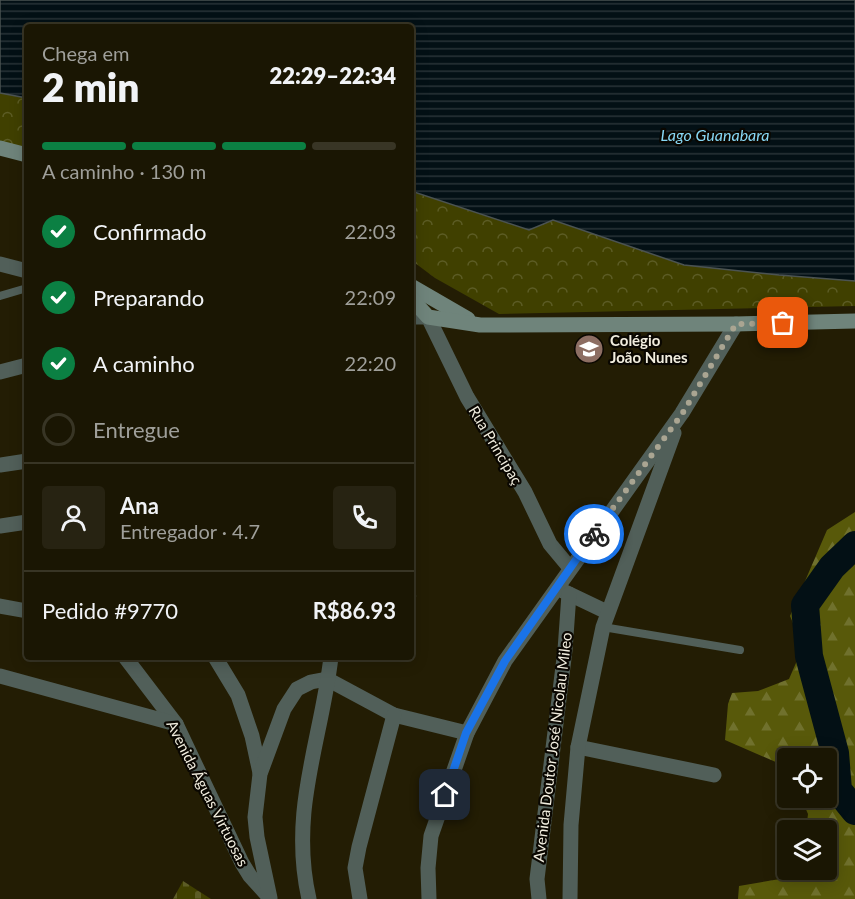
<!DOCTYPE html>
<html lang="pt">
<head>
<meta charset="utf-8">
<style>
	body { margin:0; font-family:Lato,sans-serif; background:#272312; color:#f1f3f6; height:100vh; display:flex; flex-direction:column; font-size:22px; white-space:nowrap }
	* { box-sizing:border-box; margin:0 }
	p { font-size:20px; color:#9f9f9a }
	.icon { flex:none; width:33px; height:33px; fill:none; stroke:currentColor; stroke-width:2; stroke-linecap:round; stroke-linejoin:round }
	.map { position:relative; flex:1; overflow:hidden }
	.drawer { position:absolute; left:24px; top:24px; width:390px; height:636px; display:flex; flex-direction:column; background:#1a1603; border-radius:6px; box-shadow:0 3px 15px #0003,0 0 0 2px #383525 }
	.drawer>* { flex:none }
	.fabs { position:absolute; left:777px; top:748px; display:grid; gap:12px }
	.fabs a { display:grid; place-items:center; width:60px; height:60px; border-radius:6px; background:#1a1603; box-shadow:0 3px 15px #0003,0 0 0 2px #383525; font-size:30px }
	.pin { position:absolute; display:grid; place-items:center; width:51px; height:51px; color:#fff; margin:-26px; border-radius:12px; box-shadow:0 3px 9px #0006 }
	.courier { position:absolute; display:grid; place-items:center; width:60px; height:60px; margin:-30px; border:4px solid #1a73e8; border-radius:50%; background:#fff; color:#222; box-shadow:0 2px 8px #0007 }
	.head em { font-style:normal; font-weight:800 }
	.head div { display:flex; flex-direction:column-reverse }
	.head { display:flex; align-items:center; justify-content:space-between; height:102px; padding:0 18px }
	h1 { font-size:39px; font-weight:800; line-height:45px }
	.bar { display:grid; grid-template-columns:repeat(4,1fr); gap:9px 6px; align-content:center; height:72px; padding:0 18px }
	.bar i { height:8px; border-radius:4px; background:#383525 }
	.bar .current { background:#0b8043 }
	.bar p { grid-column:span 4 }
	.line { display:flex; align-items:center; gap:15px; padding:0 18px; border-top:2px solid #383525 }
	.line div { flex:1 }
	.round { display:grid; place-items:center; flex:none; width:63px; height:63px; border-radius:6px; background:#272312 }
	ol { padding:0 18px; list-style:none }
	li { display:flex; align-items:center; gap:18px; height:66px }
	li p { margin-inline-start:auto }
	li .icon { padding:6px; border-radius:50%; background:#0b8043; color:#fff; stroke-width:4 }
	li:last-child { color:#9f9f9a }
	li i { width:33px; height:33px; border:3px solid #383525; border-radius:50% }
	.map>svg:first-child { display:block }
	.forest { fill:url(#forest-firs) }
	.cemetery { fill:url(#cemetery-stones) }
	.park { fill:url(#park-crowns) }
	.water { fill:url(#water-rules); stroke:#4b5352; stroke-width:1.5 }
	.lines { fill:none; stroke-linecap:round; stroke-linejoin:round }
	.river { stroke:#031015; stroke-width:28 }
	.lane { stroke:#515f59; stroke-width:8 }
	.street { stroke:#515f59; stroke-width:15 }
	.secondary { stroke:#6f847b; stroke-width:15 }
	.done { stroke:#aaa592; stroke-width:6; stroke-dasharray:0 10.8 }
	.route { stroke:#1a73e8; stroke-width:8 }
	.labels { text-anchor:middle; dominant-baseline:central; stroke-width:4.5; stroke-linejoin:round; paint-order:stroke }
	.poi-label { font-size:15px; font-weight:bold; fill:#f2eedf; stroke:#0a0701; text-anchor:start }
	.street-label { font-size:15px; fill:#f2eedf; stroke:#0a0701 }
	.water-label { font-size:16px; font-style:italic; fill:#87d7f4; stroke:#0a0701 }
</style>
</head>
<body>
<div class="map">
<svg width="855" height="899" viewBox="0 0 855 899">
	<defs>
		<pattern id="forest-firs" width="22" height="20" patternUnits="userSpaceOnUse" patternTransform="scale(1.5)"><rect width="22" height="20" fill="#58590a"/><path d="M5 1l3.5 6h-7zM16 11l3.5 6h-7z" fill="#70712d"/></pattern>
		<pattern id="cemetery-stones" width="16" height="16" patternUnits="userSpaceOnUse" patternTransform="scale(1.5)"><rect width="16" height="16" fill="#404000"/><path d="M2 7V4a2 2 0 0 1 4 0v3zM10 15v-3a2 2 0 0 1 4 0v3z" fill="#5c5c25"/></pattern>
		<pattern id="park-crowns" width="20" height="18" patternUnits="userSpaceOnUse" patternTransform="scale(1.5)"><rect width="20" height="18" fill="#404000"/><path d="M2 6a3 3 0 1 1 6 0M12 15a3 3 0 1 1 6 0" fill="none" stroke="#5c5c25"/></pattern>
		<pattern id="water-rules" width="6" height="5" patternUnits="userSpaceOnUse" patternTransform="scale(1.5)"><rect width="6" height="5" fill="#031015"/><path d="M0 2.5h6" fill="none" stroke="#283337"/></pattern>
	</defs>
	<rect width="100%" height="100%" fill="#231d04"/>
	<polygon class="forest" points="855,512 855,899 738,899 739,886 780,879 795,873 796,870 826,870 826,831 806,831 808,814 801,798 826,798 826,759 788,759 787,778 778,763 725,740 728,704 732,693 758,691 789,679 803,647 790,616 827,530"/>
	<polygon class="cemetery" points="183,881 211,899 173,899"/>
	<polygon class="park" points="0,0 855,0 855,306 499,314 435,278 411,260 411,27 27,27 27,153 0,148"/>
	<polygon class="water" points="0,0 855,0 855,281 779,275 684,265 553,220 529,230 411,191 411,27 27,27 27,98 0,93"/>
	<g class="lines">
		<polyline class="river" points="855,545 832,567 805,605 809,656 835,753 838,790 855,811"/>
		<g class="lane">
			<polyline points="0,296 27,288"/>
			<polyline points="411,597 412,596"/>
			<polyline points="603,627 740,650"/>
		</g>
		<g class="street">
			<polyline points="0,264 27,271"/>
			<polyline points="411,317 428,317 467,397 525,492 550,544 570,568"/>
			<polyline points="0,372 27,365"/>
			<polyline points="0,465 27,461"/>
			<polyline points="0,526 27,522"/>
			<polyline points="563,591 607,612"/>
			<polyline points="0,606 27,611"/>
			<polyline points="125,657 176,724 242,863 250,876 269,897"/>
			<polyline points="215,657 238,695 252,736 260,773"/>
			<polyline points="0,676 176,724"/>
			<polyline points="578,747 714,775"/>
			<polyline points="270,898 257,837 255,817 260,774 284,709 297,689 311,682 327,679 394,715 467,733"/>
			<path d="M309,899C289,811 321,742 331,657"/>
			<polyline points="360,899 355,868 359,847 394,715"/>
			<polyline points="429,899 428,868 431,836 467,733 505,661 682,413 736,324"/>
			<polyline points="539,899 537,879 565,650 569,594"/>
			<polyline points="570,899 571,825 578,747 603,627 674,433"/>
		</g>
		<g class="secondary">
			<polyline points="0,148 27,155"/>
			<polyline points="411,286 468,319"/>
			<polyline points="411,298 428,317 480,325 736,324 855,321"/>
		</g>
	</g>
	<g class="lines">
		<polyline class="done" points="594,534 682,414 736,324 783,323"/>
		<polyline class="route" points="445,795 466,733 505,661 594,534"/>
	</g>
	<defs>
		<g id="school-disc" transform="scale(1.5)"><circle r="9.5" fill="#8d6e63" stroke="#0a0701"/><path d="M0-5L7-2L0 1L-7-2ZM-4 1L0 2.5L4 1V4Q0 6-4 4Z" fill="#fff"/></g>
	</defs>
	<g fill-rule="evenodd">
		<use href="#school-disc" x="589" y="349"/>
	</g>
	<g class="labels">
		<g class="poi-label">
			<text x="610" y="340">Colégio<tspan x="610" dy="17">João Nunes</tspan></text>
		</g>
		<g class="street-label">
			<text transform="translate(496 445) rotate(59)">Rua Principaç</text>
			<text transform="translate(552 747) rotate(-83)">Avenida Doutor José Nicolau Mileo</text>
			<text transform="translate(208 793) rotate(63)">Avenida Águas Virtuosas</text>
		</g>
		<g class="water-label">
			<text x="715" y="134">Lago Guanabara</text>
		</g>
	</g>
</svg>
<div class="fabs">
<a><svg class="icon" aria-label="locate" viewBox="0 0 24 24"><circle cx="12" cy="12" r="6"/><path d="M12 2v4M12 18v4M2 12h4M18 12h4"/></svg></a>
<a><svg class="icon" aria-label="layers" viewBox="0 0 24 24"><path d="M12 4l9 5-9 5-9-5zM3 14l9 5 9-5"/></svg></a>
</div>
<div class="pin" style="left:783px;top:323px;background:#ea580c"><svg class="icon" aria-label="bag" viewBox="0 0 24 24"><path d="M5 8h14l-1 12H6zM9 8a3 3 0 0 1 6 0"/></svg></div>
<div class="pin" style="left:445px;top:795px;background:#1f2937"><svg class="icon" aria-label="home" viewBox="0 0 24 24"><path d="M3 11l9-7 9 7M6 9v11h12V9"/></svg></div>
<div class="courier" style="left:594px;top:534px"><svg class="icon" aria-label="bike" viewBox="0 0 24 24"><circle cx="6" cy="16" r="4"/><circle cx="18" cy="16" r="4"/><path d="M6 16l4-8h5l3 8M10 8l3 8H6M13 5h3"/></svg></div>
<section class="drawer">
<div class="head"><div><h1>2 min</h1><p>Chega em</p></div><em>22:29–22:34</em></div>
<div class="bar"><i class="current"></i><i class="current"></i><i class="current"></i><i></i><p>A caminho · 130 m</p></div>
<ol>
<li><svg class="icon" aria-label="check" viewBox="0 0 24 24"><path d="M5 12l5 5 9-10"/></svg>Confirmado<p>22:03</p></li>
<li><svg class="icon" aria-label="check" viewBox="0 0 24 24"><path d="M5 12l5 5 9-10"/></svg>Preparando<p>22:09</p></li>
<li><svg class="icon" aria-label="check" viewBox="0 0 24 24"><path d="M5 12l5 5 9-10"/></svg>A caminho<p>22:20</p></li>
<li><i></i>Entregue</li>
</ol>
<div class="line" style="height:108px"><a class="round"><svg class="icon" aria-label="person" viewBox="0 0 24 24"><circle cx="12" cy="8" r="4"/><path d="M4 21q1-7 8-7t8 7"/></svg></a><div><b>Ana</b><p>Entregador · 4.7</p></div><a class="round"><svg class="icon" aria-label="phone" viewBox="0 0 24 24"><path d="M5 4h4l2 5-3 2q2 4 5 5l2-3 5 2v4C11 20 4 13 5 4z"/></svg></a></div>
<div class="line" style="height:78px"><div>Pedido #9770</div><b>R$86.93</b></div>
</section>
</div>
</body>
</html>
